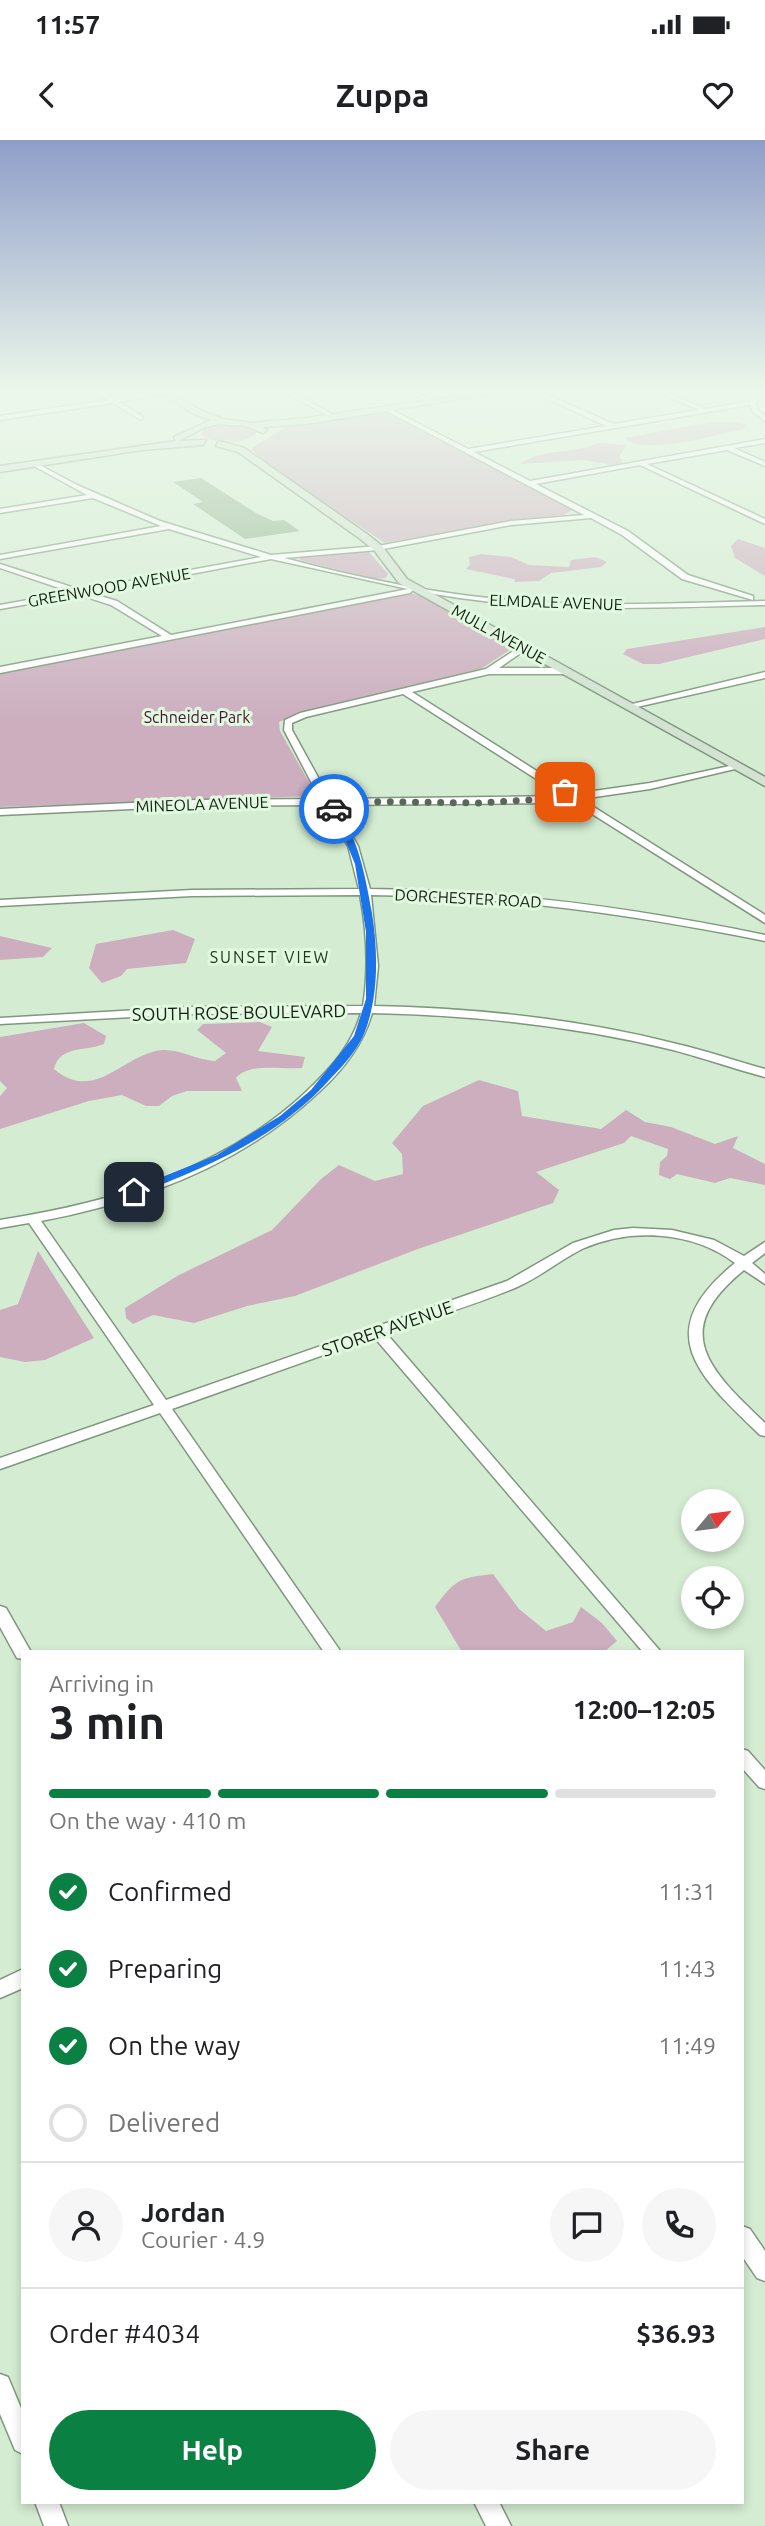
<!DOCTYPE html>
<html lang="en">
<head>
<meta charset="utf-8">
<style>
	body { margin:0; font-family:Ubuntu,sans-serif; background:#f6f6f6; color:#202124; height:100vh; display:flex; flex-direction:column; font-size:26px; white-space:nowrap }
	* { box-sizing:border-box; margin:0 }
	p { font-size:23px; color:#757577 }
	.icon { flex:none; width:38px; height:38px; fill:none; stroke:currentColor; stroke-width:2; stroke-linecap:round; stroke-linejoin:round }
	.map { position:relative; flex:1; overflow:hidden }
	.details { position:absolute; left:21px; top:1510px; width:723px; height:854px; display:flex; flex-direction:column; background:#fff; border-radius:0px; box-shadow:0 4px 10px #0003 }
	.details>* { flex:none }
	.needle { width:46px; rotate:61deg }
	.tools { position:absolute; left:681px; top:1349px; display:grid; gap:14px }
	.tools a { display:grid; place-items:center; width:63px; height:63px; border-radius:50%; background:#fff; box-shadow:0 4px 10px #0003; font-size:35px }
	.pin { position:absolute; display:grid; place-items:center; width:60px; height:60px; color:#fff; margin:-30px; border-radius:14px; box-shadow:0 4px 10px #0006 }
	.courier { position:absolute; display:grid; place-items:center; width:70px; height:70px; margin:-35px; border:5px solid #1a73e8; border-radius:50%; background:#fff; color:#222; box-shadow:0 2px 9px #0007 }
	.headline em { font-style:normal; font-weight:700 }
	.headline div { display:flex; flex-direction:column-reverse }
	.headline { display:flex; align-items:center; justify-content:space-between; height:119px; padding:0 28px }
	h1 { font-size:46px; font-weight:700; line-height:52px }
	.bar { display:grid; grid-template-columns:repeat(4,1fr); gap:10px 7px; align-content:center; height:84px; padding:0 28px }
	.bar i { height:9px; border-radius:5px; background:#e0e0e0 }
	.bar .selected { background:#0b8043 }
	.bar p { grid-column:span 4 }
	.line { display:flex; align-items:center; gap:18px; padding:0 28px; border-top:2px solid #e0e0e0 }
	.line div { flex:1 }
	.round { display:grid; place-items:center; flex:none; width:74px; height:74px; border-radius:37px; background:#f6f6f6 }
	ol { padding:0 28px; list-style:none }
	li { display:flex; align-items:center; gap:21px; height:77px }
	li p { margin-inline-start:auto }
	li .icon { padding:7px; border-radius:50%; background:#0b8043; color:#fff; stroke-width:4 }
	li:last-child { color:#757577 }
	li i { width:38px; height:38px; border:4px solid #e0e0e0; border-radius:50% }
	.action { display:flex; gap:14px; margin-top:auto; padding:14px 28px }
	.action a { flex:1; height:80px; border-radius:42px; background:#0b8043; color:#fff; font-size:28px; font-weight:700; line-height:80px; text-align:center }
	.action a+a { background:#f6f6f6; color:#202124 }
	.status { display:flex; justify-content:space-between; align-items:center; height:49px; padding:0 35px; background:#fff; direction:ltr }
	.status svg { height:19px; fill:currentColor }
	header { display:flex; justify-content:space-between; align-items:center; height:91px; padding:0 28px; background:#fff; font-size:32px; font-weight:700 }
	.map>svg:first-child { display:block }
	.green { fill:#ccaebf }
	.building { fill:#91b38e }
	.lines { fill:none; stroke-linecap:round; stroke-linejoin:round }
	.street-casing { stroke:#80977f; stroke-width:3 }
	.secondary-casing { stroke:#80977f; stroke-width:3 }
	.street { fill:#fff; fill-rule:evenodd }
	.secondary { fill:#d2e3d1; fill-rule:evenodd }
	.route { fill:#1a73e8 }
	.done { stroke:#596758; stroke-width:7; stroke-dasharray:0 12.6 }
	.labels { text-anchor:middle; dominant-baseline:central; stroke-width:6; stroke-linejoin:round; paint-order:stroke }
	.far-street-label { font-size:16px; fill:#171f16; stroke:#e1fadf }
	.far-park-label { font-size:16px; fill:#471237; stroke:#e1fadf }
	.far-neighbourhood-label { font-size:16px; letter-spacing:2px; fill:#233722; stroke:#e1fadf }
	.street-label { font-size:18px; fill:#171f16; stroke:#e1fadf }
</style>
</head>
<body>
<div class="status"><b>11:57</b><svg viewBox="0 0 49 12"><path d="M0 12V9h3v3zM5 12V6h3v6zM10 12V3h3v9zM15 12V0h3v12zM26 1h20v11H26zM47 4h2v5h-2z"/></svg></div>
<header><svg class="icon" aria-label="back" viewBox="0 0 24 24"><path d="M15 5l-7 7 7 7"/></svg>Zuppa<svg class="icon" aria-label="heart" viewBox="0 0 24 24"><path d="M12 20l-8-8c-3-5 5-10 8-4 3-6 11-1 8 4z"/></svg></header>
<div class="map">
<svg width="765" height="2386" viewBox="0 0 765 2386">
	<rect width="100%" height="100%" fill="#d4edd2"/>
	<g class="green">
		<polygon points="383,272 389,274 572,370 564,375 515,380 385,403 273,329 251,309 286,287"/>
		<path d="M712,282H736L746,285L743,289C719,294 642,317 625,298Z"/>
		<path d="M226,285L250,288L257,292C245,306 214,305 201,295L204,289Z"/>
		<path d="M598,303L627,305L619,317L623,323L612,325L583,320L520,324C544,307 572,315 598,303Z"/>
		<polygon points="738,399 765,408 765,436 735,418 731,406"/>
		<polygon points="368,411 388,434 386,438 376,439 299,420 302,417"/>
		<polygon points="481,414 511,417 529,425 569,427 571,420 595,417 607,422 601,427 551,433 539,441 515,442 514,439 466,429 470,424 469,417"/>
		<polygon points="409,453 422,456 507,503 511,509 478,531 303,572 279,582 280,591 314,651 314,656 0,667 0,532"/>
		<polygon points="765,487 765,499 659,524 643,524 623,514 627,509"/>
		<polygon points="173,790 195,799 186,823 127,829 121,836 102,843 89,828 96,804"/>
		<polygon points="0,796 52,808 43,817 0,820"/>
		<path d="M260,882L272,887L258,911L305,917L302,928C282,930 250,922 236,938L242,951H187L172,956L159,966H146L122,955L89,961L0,989V956L7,948L0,941V897L84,883L106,896L104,904C84,912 60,905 54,929C95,964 123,914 162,910C179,909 198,920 215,921L226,913L197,890L203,884Z"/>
		<polygon points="479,940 518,951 522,976 601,989 626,970 645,982 671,987 715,1004 738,996 733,1008 765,1024 765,1045 730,1038 715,1043 677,1034 670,1039 659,1035 660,1022 667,1016 668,1009 631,996 624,1003 536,1032 559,1050 553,1063 418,1109 295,1156 247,1166 194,1183 153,1175 133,1184 126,1178 125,1168 179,1135 272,1090 321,1039 339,1025 375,1041 403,1034 402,1014 392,1003 423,966"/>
		<polygon points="38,1111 94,1198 45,1220 25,1222 0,1217 0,1170 18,1164"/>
		<path d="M493,1434L519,1469L546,1491L573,1482L581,1467L602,1483L617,1501L604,1512H462L435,1467C455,1440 458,1438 493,1434Z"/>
	</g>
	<polygon class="building" points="201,338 256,373 273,381 284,380 300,391 245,399 193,364 203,362 173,342"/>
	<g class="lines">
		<g class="street-casing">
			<g id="street">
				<polygon points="95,251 101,251 115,259 166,251 169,253 120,262 143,277 141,280 113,263 0,280 0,276 108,260"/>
				<polygon points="283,251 290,251 337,277 332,278"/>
				<polygon points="407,251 414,251 435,262 430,263"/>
				<path d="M531,251H538L614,284L699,270L655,251H662L706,269L751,261L762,251H765V254L756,263L758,270L765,276V281L753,272L750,265L474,312L530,341L765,299V303L734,308L765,322V326L727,310L647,324L765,379V384L640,325L536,344L628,391L688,435L753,456V460L682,439L622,395L591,378L511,385L378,410L284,418C352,436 429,453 499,459C587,468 676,463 765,461V465C647,468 530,474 413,450L410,453L0,533V527L162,496L111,465L80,455L0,469V465L71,452L0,428V424L81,450L261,417L169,389L0,419V415L161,386L93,358L0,373V369L87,355L32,325V323H36L77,345L160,381L271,415L378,406L511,381L584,375L383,269L388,268L468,309L606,286ZM271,419L408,449L171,495L117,461L90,453Z"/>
				<path d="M521,506L528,508L499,528H565L569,531L565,534H489L412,552L573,654L650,643L739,624V628L650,649L581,659L765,775V783L570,660L552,663L334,665L358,706L370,749C503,750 634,768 765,795V801C635,775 504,756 371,755L378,826L374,866C475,868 580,879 677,904C707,911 736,921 765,929V937C734,929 704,918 673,910C576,886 472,875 372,873C363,905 343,930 319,952C243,1024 143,1062 41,1081L166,1260L507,1141L573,1103L614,1090L633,1088L672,1090L714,1100L744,1116L765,1102V1113L752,1123L765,1134V1144L744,1130C669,1191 708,1229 765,1283V1296L760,1295C697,1235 650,1192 735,1123C693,1091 630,1087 582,1109C560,1120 540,1137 517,1147C475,1165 429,1178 386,1193L661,1512H643L374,1197L172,1269L341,1512H324L160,1273L0,1329V1318L154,1265L29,1083L0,1088V1080C111,1063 223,1030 307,951C331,928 352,905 361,873L190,874L0,884V878L190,867L363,866C369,829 367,792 360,755L192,756L0,766V760L192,750L359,749L348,706L324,665L197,666L0,675V669L197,660L320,659L284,590L285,580L300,573L486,529ZM403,554L563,656L330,659L292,590V583L306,577Z"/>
				<polygon points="765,532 765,538 628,569 624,566"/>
				<polygon points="0,1466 6,1468 31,1512 23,1512 23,1519 17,1518 0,1487"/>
				<polygon points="742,1609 748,1611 765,1630 765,1649 759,1647 742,1628"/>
				<polygon points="23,1829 23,1848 0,1858 0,1840"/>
				<polygon points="742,2086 750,2089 765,2111 765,2141 757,2138 742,2116"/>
				<polygon points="0,2234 8,2237 23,2273 23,2314 15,2310 0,2274"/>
				<polygon points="35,2362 59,2362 68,2386 44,2386"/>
				<polygon points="474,2362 499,2362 511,2386 486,2386"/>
			</g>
		</g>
		<g class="secondary-casing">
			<g id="secondary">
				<polygon points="158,251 167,251 200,270 223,279 252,283 306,278 492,251 510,251 306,284 263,287 267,290 263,293 246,286 220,284 206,287 178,301 206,300 203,305 142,310 0,332 0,326 176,301 174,297 211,280 194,274"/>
				<polygon points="219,301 244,308 367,394 382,406 407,439 765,637 765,646 399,443 374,410 359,398 238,312 216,306"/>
			</g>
		</g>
		<use href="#street" class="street"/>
		<use href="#secondary" class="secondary"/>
	</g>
	<linearGradient id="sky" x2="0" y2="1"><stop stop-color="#8f9ec8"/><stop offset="0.43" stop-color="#ecf7eb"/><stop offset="1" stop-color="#ecf7eb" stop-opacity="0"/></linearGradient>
	<rect width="765" height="585" fill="url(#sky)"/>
	<path class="route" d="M332,668H337C359,700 365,735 372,773C378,812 379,857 364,894C357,910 344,925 332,937C278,998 211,1025 138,1054H130V1050L217,1015L280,976L311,950L354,896L366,859V792L355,724Z"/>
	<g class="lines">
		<polyline class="done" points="334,669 326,661 481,663 575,657 565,652"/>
	</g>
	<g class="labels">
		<g class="far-street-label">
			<text transform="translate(109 447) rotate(-10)">GREENWOOD AVENUE</text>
			<text transform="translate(556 462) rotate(2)">ELMDALE AVENUE</text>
			<text transform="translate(499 494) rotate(29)">MULL AVENUE</text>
			<text transform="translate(202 664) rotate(-2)">MINEOLA AVENUE</text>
			<text transform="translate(468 758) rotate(3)">DORCHESTER ROAD</text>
		</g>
		<g class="far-park-label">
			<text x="197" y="577">Schneider Park</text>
		</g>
		<g class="far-neighbourhood-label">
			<text x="270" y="817">SUNSET VIEW</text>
		</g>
		<g class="street-label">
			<text transform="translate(239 872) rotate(-1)">SOUTH ROSE BOULEVARD</text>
			<text transform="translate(387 1188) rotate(-19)">STORER AVENUE</text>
		</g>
	</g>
</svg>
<div class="tools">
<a><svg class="needle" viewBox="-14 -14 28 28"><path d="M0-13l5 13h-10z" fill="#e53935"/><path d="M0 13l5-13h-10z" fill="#757577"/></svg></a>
<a><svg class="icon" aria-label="locate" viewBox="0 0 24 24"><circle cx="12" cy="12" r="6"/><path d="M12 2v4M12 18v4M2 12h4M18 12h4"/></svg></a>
</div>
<div class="pin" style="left:565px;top:652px;background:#ea580c"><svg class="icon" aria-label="bag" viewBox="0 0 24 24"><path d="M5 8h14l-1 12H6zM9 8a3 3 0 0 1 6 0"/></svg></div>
<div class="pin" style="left:134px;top:1052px;background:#1f2937"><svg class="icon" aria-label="home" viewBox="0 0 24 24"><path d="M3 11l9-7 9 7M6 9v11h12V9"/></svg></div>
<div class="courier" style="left:334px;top:669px"><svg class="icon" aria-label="car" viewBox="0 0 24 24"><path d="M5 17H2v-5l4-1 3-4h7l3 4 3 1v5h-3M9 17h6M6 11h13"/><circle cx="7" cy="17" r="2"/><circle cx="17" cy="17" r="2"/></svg></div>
<section class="details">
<div class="headline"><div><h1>3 min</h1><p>Arriving in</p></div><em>12:00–12:05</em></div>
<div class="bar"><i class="selected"></i><i class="selected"></i><i class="selected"></i><i></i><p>On the way · 410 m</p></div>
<ol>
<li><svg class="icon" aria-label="check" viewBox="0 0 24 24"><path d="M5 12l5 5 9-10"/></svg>Confirmed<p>11:31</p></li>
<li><svg class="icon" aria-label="check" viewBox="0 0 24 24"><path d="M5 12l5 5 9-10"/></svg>Preparing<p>11:43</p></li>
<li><svg class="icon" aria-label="check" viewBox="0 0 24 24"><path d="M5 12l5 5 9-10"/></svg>On the way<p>11:49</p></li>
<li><i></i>Delivered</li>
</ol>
<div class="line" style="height:126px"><a class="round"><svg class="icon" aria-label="person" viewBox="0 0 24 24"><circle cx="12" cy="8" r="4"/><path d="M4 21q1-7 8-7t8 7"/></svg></a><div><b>Jordan</b><p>Courier · 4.9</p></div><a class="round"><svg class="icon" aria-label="chat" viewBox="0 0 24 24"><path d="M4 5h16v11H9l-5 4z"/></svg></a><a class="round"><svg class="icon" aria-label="phone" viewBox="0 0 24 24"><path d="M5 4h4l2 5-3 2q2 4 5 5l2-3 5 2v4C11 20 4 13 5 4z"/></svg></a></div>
<div class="line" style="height:91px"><div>Order #4034</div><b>$36.93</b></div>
<div class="action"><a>Help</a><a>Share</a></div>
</section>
</div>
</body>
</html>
